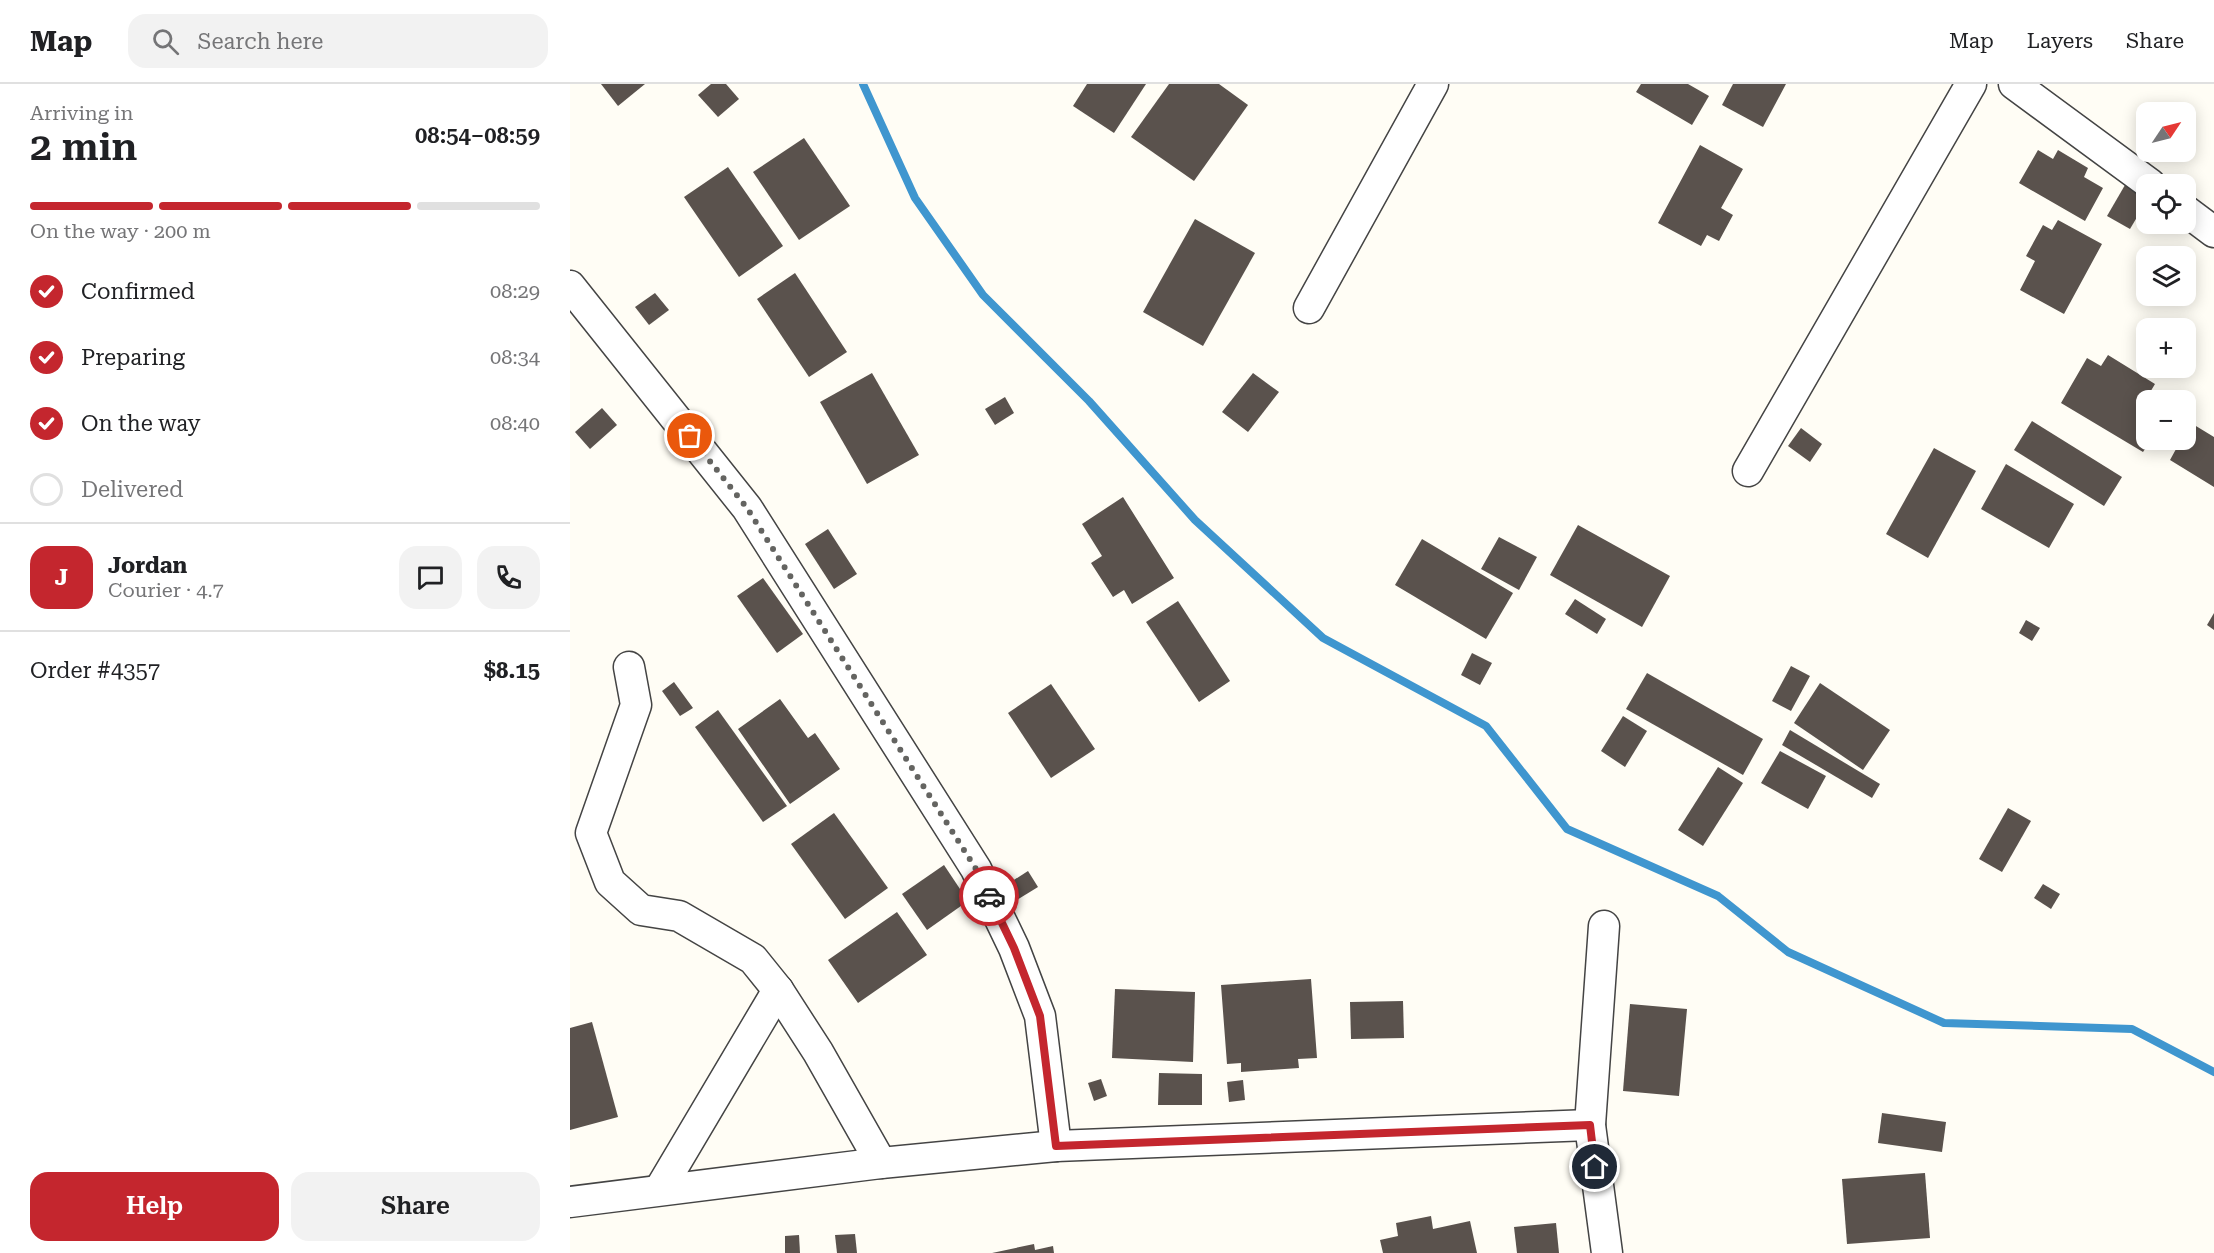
<!DOCTYPE html>
<html lang="en">
<head>
<meta charset="utf-8">
<style>
	body { margin:0; font-family:"Roboto Serif",serif; background:#f2f2f2; color:#202124; height:100vh; display:flex; flex-direction:column; font-size:22px; white-space:nowrap }
	* { box-sizing:border-box; margin:0 }
	p { font-size:20px; color:#757577 }
	.icon { flex:none; width:33px; height:33px; fill:none; stroke:currentColor; stroke-width:2; stroke-linecap:round; stroke-linejoin:round }
	.map { position:relative; flex:1; overflow:hidden }
	.drawer { display:flex; flex-direction:column; background:#fff; width:570px }
	.drawer>* { flex:none }
	.needle { width:39px; rotate:55deg }
	.buttons { position:absolute; left:1566px; top:18px; display:grid; gap:12px }
	.buttons a { display:grid; place-items:center; width:60px; height:60px; border-radius:12px; background:#fff; box-shadow:0 3px 15px #0003; font-size:30px }
	.pin { position:absolute; display:grid; place-items:center; width:51px; height:51px; color:#fff; margin:-26px; border:3px solid #fff; border-radius:50%; box-shadow:0 2px 6px #0007 }
	.courier { position:absolute; display:grid; place-items:center; width:60px; height:60px; margin:-30px; border:4px solid #c4262e; border-radius:50%; background:#fff; color:#222; box-shadow:0 2px 8px #0007 }
	.summary em { font-style:normal; font-weight:600 }
	.summary div { display:flex; flex-direction:column-reverse }
	.summary { display:flex; align-items:center; justify-content:space-between; height:102px; padding:0 30px }
	h1 { font-size:39px; font-weight:600; line-height:45px }
	.bar { display:grid; grid-template-columns:repeat(4,1fr); gap:9px 6px; align-content:center; height:72px; padding:0 30px }
	.bar i { height:8px; border-radius:4px; background:#e0e0e0 }
	.bar .selected { background:#c4262e }
	.bar p { grid-column:span 4 }
	.line { display:flex; align-items:center; gap:15px; padding:0 30px; border-top:2px solid #e0e0e0 }
	.line div { flex:1 }
	.round { display:grid; place-items:center; flex:none; width:63px; height:63px; border-radius:18px; background:#f2f2f2 }
	ol { padding:0 30px; list-style:none }
	li { display:flex; align-items:center; gap:18px; height:66px }
	li p { margin-inline-start:auto }
	li .icon { padding:6px; border-radius:50%; background:#c4262e; color:#fff; stroke-width:4 }
	li:last-child { color:#757577 }
	li i { width:33px; height:33px; border:3px solid #e0e0e0; border-radius:50% }
	.button { display:flex; gap:12px; margin-top:auto; padding:12px 30px }
	.button a { flex:1; height:69px; border-radius:18px; background:#c4262e; color:#fff; font-size:24px; font-weight:600; line-height:69px; text-align:center }
	.button a+a { background:#f2f2f2; color:#202124 }
	header { display:flex; align-items:center; gap:36px; box-sizing:border-box; height:84px; padding:0 30px; background:#fff; border-bottom:2px solid #e0e0e0 }
	header strong { font-size:28px }
	nav { display:flex; gap:33px; margin-inline-start:auto; font-size:21px }
	.search { width:420px; height:54px; background:#f2f2f2; display:flex; align-items:center; gap:15px; box-sizing:border-box; padding:0 21px; border-radius:18px; color:#757577; font-size:22px }
	main { display:flex; flex:1; min-height:0 }
	.map>svg:first-child { display:block }
	.lines { fill:none; stroke-linecap:round; stroke-linejoin:round }
	.stream { stroke:#3f96cf; stroke-width:8 }
	.building { fill:#5a524d }
	.minor-casing { stroke:#444; stroke-width:33 }
	.minor { stroke:#fff; stroke-width:30 }
	.done { stroke:#646461; stroke-width:6; stroke-dasharray:0 10.8 }
	.route { stroke:#c4262e; stroke-width:8 }
</style>
</head>
<body>
<header>
<strong>Map</strong>
<div class="search"><svg class="icon" aria-label="search" viewBox="0 0 24 24"><circle cx="10" cy="10" r="6"/><path d="M15 15l6 6"/></svg>Search here</div>
<nav><a>Map</a><a>Layers</a><a>Share</a></nav>
</header>
<main>
<section class="drawer">
<div class="summary"><div><h1>2 min</h1><p>Arriving in</p></div><em>08:54–08:59</em></div>
<div class="bar"><i class="selected"></i><i class="selected"></i><i class="selected"></i><i></i><p>On the way · 200 m</p></div>
<ol>
<li><svg class="icon" aria-label="check" viewBox="0 0 24 24"><path d="M5 12l5 5 9-10"/></svg>Confirmed<p>08:29</p></li>
<li><svg class="icon" aria-label="check" viewBox="0 0 24 24"><path d="M5 12l5 5 9-10"/></svg>Preparing<p>08:34</p></li>
<li><svg class="icon" aria-label="check" viewBox="0 0 24 24"><path d="M5 12l5 5 9-10"/></svg>On the way<p>08:40</p></li>
<li><i></i>Delivered</li>
</ol>
<div class="line" style="height:108px"><b class="round" style="background:#c4262e;color:#fff">J</b><div><b>Jordan</b><p>Courier · 4.7</p></div><a class="round"><svg class="icon" aria-label="chat" viewBox="0 0 24 24"><path d="M4 5h16v11H9l-5 4z"/></svg></a><a class="round"><svg class="icon" aria-label="phone" viewBox="0 0 24 24"><path d="M5 4h4l2 5-3 2q2 4 5 5l2-3 5 2v4C11 20 4 13 5 4z"/></svg></a></div>
<div class="line" style="height:78px"><div>Order #4357</div><b>$8.15</b></div>
<div class="button"><a>Help</a><a>Share</a></div>
</section>
<div class="map">
<svg width="1644" height="1169" viewBox="0 0 1644 1169">
	<rect width="100%" height="100%" fill="#fffdf5"/>
	<g class="lines">
		<polyline class="stream" points="293,0 345,114 413,211 519,317 625,436 753,554 916,642 997,745 1148,812 1218,868 1374,939 1562,945 1644,988"/>
	</g>
	<g class="building">
		<polygon points="31,0 75,0 48,22"/>
		<polygon points="141,0 156,0 169,15 148,33 128,11"/>
		<polygon points="517,0 576,0 544,49 503,22"/>
		<polygon points="599,0 649,0 678,21 624,97 561,53"/>
		<polygon points="1071,0 1118,0 1139,12 1122,41 1066,8"/>
		<polygon points="1163,0 1216,0 1193,43 1152,21"/>
		<polygon points="234,54 280,122 229,156 183,88"/>
		<polygon points="1130,61 1173,85 1151,124 1163,131 1149,157 1137,151 1131,162 1088,139"/>
		<polygon points="1468,66 1483,75 1488,66 1518,84 1514,93 1533,104 1515,137 1449,99"/>
		<polygon points="158,83 213,162 169,193 114,113"/>
		<polygon points="1555,101 1576,113 1576,118 1560,145 1537,132"/>
		<polygon points="625,135 685,169 633,262 573,228"/>
		<polygon points="1488,136 1532,160 1494,230 1450,206 1465,177 1456,172 1473,141 1482,146"/>
		<polygon points="225,189 277,268 239,293 187,215"/>
		<polygon points="85,209 99,226 79,241 65,223"/>
		<polygon points="1538,271 1585,300 1579,310 1589,316 1576,316 1576,356 1581,356 1573,368 1491,319 1517,274 1531,282"/>
		<polygon points="302,289 349,371 297,400 250,318"/>
		<polygon points="683,289 709,308 678,348 652,328"/>
		<polygon points="435,313 444,329 425,341 415,325"/>
		<polygon points="32,324 47,341 20,365 5,348"/>
		<polygon points="1462,337 1552,393 1534,422 1444,366"/>
		<polygon points="1621,339 1644,353 1644,403 1600,376 1611,356 1616,356 1616,349"/>
		<polygon points="1231,344 1252,360 1240,378 1218,362"/>
		<polygon points="1364,364 1406,387 1358,474 1316,450"/>
		<polygon points="1436,380 1504,420 1479,464 1411,425"/>
		<polygon points="553,413 604,494 562,520 554,506 543,513 521,479 532,472 512,440"/>
		<polygon points="1008,441 1100,492 1072,543 980,491"/>
		<polygon points="258,445 287,490 264,505 235,460"/>
		<polygon points="929,453 967,473 949,506 911,485"/>
		<polygon points="852,455 943,509 916,555 825,501"/>
		<polygon points="193,494 233,550 207,569 167,512"/>
		<polygon points="1005,515 1036,535 1027,550 995,530"/>
		<polygon points="608,517 660,597 629,618 576,538"/>
		<polygon points="1644,529 1644,546 1637,541"/>
		<polygon points="1456,536 1470,544 1462,557 1449,549"/>
		<polygon points="902,569 922,579 910,601 891,591"/>
		<polygon points="1221,582 1240,592 1221,627 1202,617"/>
		<polygon points="1077,589 1193,655 1173,691 1056,625"/>
		<polygon points="104,598 123,624 110,632 92,607"/>
		<polygon points="1250,599 1320,646 1293,686 1224,639"/>
		<polygon points="481,600 525,665 481,694 438,629"/>
		<polygon points="210,615 238,654 245,649 270,685 220,720 168,645"/>
		<polygon points="148,626 217,722 193,738 125,643"/>
		<polygon points="1053,632 1077,647 1055,683 1031,667"/>
		<polygon points="1220,646 1310,700 1302,714 1212,661"/>
		<polygon points="1210,667 1256,692 1238,725 1191,699"/>
		<polygon points="1148,683 1173,699 1133,762 1108,746"/>
		<polygon points="1438,724 1461,737 1432,788 1409,775"/>
		<polygon points="264,729 318,804 275,835 221,760"/>
		<polygon points="374,781 398,817 357,846 332,810"/>
		<polygon points="458,787 468,803 445,817 436,801"/>
		<polygon points="1473,800 1490,810 1481,825 1464,814"/>
		<polygon points="327,828 357,871 288,919 258,876"/>
		<polygon points="741,895 747,974 728,975 729,984 671,988 671,979 657,980 651,901"/>
		<polygon points="545,905 625,908 623,978 542,974"/>
		<polygon points="833,917 834,954 781,955 780,918"/>
		<polygon points="1060,920 1117,925 1109,1012 1053,1007"/>
		<polygon points="22,938 48,1033 0,1046 0,944"/>
		<polygon points="589,989 632,990 632,1021 588,1021"/>
		<polygon points="531,995 537,1012 524,1017 518,999"/>
		<polygon points="673,996 675,1016 659,1018 657,998"/>
		<polygon points="1312,1029 1376,1038 1372,1068 1308,1059"/>
		<polygon points="1355,1089 1360,1154 1277,1160 1272,1095"/>
		<polygon points="861,1132 863,1145 900,1137 907,1169 813,1169 810,1156 828,1152 826,1139"/>
		<polygon points="986,1139 989,1169 947,1169 944,1143"/>
		<polygon points="285,1150 287,1169 267,1169 265,1151"/>
		<polygon points="229,1151 230,1169 215,1169 215,1152"/>
		<polygon points="464,1160 465,1166 483,1162 484,1169 422,1169"/>
	</g>
	<g class="lines">
		<g class="minor-casing">
			<g id="minor">
				<polyline points="1444,0 1580,100"/>
				<polyline points="1616,127 1644,148"/>
				<polyline points="0,202 177,424 406,785 444,864 470,932 486,1062"/>
				<polyline points="739,224 863,0"/>
				<polyline points="1178,387 1401,0"/>
				<polyline points="59,583 66,621 21,749 40,798 71,826 109,832 183,875 208,906 248,968 311,1079"/>
				<polyline points="1034,842 1020,1041 1037,1169"/>
				<polyline points="90,1105 208,906"/>
				<polyline points="0,1118 311,1079 486,1062 1020,1041"/>
			</g>
		</g>
		<use href="#minor" class="minor"/>
	</g>
	<g class="lines">
		<polyline class="done" points="120,352 177,424 406,785 419,812"/>
		<polyline class="route" points="419,812 444,864 470,932 486,1062 1020,1041 1025,1083"/>
	</g>
</svg>
<div class="buttons">
<a><svg class="needle" viewBox="-14 -14 28 28"><path d="M0-13l5 13h-10z" fill="#e53935"/><path d="M0 13l5-13h-10z" fill="#757577"/></svg></a>
<a><svg class="icon" aria-label="locate" viewBox="0 0 24 24"><circle cx="12" cy="12" r="6"/><path d="M12 2v4M12 18v4M2 12h4M18 12h4"/></svg></a>
<a><svg class="icon" aria-label="layers" viewBox="0 0 24 24"><path d="M12 4l9 5-9 5-9-5zM3 14l9 5 9-5"/></svg></a>
<a>+</a>
<a>−</a>
</div>
<div class="pin" style="left:120px;top:352px;background:#ea580c"><svg class="icon" aria-label="bag" viewBox="0 0 24 24"><path d="M5 8h14l-1 12H6zM9 8a3 3 0 0 1 6 0"/></svg></div>
<div class="pin" style="left:1025px;top:1083px;background:#1f2937"><svg class="icon" aria-label="home" viewBox="0 0 24 24"><path d="M3 11l9-7 9 7M6 9v11h12V9"/></svg></div>
<div class="courier" style="left:419px;top:812px"><svg class="icon" aria-label="car" viewBox="0 0 24 24"><path d="M5 17H2v-5l4-1 3-4h7l3 4 3 1v5h-3M9 17h6M6 11h13"/><circle cx="7" cy="17" r="2"/><circle cx="17" cy="17" r="2"/></svg></div>
</div>
</main>
</body>
</html>
